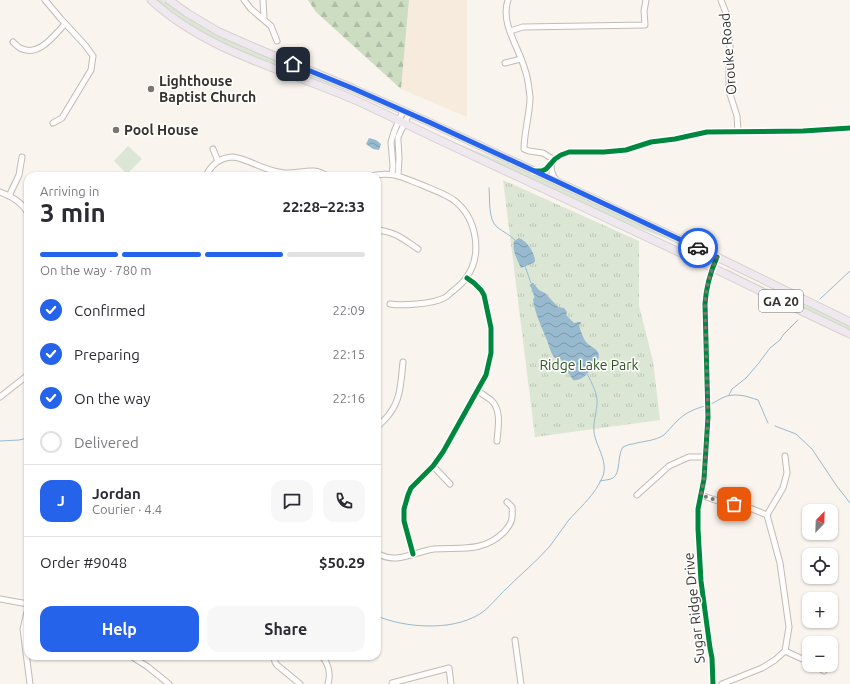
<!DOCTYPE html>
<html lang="en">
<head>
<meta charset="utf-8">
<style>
	body { margin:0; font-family:Ubuntu,sans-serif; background:#f7f7f7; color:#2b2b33; height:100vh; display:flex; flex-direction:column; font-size:15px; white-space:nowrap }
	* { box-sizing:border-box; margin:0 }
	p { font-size:13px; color:#7c7c81 }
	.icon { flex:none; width:22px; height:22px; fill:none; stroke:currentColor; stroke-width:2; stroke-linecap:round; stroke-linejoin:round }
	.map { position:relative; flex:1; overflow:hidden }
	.panel { position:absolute; left:24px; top:172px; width:357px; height:488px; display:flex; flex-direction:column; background:#fff; border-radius:12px; box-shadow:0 1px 3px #0004 }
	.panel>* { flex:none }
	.needle { width:26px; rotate:23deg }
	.buttons { position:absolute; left:802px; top:504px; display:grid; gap:8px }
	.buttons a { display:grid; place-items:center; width:36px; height:36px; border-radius:8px; background:#fff; box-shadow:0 1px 3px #0004; font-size:20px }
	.pin { position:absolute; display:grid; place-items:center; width:34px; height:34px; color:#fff; margin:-17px; border-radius:8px; box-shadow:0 2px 6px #0006 }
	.courier { position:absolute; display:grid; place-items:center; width:40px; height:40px; margin:-20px; border:3px solid #2563eb; border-radius:50%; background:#fff; color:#222; box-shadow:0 1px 5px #0007 }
	.overview em { font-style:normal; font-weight:600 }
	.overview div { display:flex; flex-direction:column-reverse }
	.overview { display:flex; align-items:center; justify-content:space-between; height:68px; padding:0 16px }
	h1 { font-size:26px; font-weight:600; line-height:30px }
	.bar { display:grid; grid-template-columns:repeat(4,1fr); gap:6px 4px; align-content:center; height:48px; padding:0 16px }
	.bar i { height:5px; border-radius:3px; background:#e1e1e2 }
	.bar .active { background:#2563eb }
	.bar p { grid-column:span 4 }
	.line { display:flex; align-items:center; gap:10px; padding:0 16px; border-top:1px solid #e1e1e2 }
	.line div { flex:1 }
	.round { display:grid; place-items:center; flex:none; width:42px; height:42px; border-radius:12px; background:#f7f7f7 }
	ol { padding:0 16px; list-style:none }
	li { display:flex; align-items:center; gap:12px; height:44px }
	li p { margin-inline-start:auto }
	li .icon { padding:4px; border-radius:50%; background:#2563eb; color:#fff; stroke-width:4 }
	li:last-child { color:#7c7c81 }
	li i { width:22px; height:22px; border:2px solid #e1e1e2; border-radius:50% }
	.cta { display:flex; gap:8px; margin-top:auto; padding:8px 16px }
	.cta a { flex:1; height:46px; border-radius:12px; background:#2563eb; color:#fff; font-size:16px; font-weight:600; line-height:46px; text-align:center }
	.cta a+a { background:#f7f7f7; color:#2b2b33 }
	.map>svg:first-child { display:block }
	.built { fill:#f6ebdd }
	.grass { fill:#dce6d4 }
	.forest { fill:url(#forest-firs) }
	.park { fill:url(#park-tufts) }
	.water { fill:url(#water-waves) }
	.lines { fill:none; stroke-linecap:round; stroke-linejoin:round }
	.stream { stroke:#98bacf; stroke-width:1 }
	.minor-casing { stroke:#c0bbb6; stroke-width:7 }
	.highway-casing { stroke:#d4d2cf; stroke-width:9 }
	.minor { stroke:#fefdfc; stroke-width:5 }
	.highway { stroke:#f0e8ef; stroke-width:7 }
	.cycleway-casing { stroke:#fff; stroke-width:8 }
	.cycleway { stroke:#00873e; stroke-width:5 }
	.done { stroke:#7a7670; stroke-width:4; stroke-dasharray:0 7.2 }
	.route { stroke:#2563eb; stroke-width:5 }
	.poi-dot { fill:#7a7670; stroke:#fff; stroke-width:1.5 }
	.labels { text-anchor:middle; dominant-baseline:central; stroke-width:3; stroke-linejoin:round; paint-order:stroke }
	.shield { fill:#fff; stroke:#72706c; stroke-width:1 }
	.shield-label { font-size:13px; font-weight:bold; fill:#36322d }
	.street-label { font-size:14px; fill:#36322d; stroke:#fff }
	.poi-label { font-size:14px; font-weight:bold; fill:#36322d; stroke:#fff; text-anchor:start }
	.park-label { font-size:14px; fill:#2a571c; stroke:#fff }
</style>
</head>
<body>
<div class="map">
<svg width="850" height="684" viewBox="0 0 850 684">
	<defs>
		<pattern id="forest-firs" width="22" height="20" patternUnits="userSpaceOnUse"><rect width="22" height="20" fill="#ccddc2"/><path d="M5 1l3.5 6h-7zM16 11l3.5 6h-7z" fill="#b0bea7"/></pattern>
		<pattern id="park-tufts" width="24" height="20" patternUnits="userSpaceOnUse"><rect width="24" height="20" fill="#dce6d4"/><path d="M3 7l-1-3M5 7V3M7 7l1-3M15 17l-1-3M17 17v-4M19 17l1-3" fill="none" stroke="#bdc6b6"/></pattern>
		<pattern id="water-waves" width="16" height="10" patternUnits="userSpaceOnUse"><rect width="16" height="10" fill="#98bacf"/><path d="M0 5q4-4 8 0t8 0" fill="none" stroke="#7d98a8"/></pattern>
	</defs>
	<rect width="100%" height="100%" fill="#f9f4ed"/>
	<polygon class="built" points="409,0 467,0 467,117 401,89"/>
	<g class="grass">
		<polygon points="155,0 162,0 191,19 394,109 393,111 360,96 340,88 285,70 239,51 192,28"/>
		<polygon points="416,125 459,144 538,176 703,253 702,255 665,238 603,214 414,126"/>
		<polygon points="128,146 142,159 127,174 114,161"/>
		<polygon points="727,269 767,289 840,319 850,324 850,331 726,271"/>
	</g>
	<polygon class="forest" points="308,0 409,0 401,89 316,12"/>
	<polygon class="park" points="503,180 639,241 639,306 653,361 660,420 535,437"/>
	<g class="water">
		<polygon points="369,138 376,140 381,144 379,150 373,149 366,144"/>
		<path d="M519,238C528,242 535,253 535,262L521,268C517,259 512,251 514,241Z"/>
		<path d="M533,283L539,290L545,293L558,307L564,308L567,312L566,315L574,323L579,322H581L579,326C581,331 583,338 586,342C591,348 599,348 599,357C593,366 585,382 573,380C568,373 565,365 560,358H555C550,353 549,344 546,338C541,325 535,314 533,299L535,297L534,294L530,285L531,284Z"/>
	</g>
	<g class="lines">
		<g class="stream">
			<path d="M489,188C490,198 488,220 497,227C503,232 509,234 515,240"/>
			<polyline points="525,266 531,283"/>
			<polyline points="532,290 535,297"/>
			<polyline points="820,299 850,271"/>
			<polyline points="729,395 732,389 746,378 758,364 770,348 780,340 783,335 798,320"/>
			<path d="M711,404C715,402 718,400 722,398C734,392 746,396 758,400L768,423"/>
			<polyline points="775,426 796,434 812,449 836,485 850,503"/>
			<polyline points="0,441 19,440 28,438"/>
			<path d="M600,481C604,480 610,480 613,478C621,473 617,455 623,447C626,446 629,444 633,444C643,441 655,441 664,435C679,419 683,412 705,406"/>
			<path d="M377,616C405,628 451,631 478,615C489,609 497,597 507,588C521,574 537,561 550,546C556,538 562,529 568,521C579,508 590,500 599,484C600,481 602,479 603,476C608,460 596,447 594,432C593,423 596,414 597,405C598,394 592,383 587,374"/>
		</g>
		<g class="minor-casing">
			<g id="minor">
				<polyline points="45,0 61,19 85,45 93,56 91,70 62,118 53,123"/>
				<polyline points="244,0 251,9 271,26 277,41"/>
				<polyline points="263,0 264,19"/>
				<path d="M508,0C500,24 519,47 525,70C528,77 529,89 530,97C530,114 524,132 524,149L529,151L543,153L554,160"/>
				<polyline points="721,0 726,13 731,55 729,68 729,91 737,116 738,131"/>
				<polyline points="510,31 523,27 645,25 644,11 646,0"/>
				<path d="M13,42C15,44 18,47 20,48C39,58 54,35 65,24"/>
				<polyline points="505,63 521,59"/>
				<polyline points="213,149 218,161"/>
				<path d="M551,163C551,171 552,175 557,181"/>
				<polyline points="536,171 542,171 546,169 555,159 561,155 569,152 604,152 626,150 651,142 675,139 707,132 803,131 850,128"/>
				<polyline points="392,174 393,166 391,142 394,132 403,111"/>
				<path d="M206,176C211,165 219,158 232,157C238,157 244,160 250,162C261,167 273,172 285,173C301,174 313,166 327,176"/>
				<path d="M370,176C393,171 401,177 422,185C431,189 448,195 455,201C477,219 483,255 466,278C463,283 458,287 453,291C450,293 447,297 444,298C433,304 401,306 390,304"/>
				<polyline points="398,176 399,158 398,140 398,137 409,114"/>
				<path d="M0,192C11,196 22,202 28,213"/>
				<polyline points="9,196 19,175 22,157"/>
				<path d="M377,230C396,232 403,239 418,249"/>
				<path d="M478,391C482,394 487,397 491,400C502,410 498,428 497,441"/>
				<polyline points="0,397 28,375"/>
				<path d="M377,427C382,422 387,418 390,413C401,399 401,380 403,362"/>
				<polyline points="433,466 450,484"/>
				<polyline points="637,495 669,466 689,457 705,457"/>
				<polyline points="701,495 718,501 745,506 767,515"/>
				<polyline points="767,515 783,488 787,473 785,456"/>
				<path d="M377,553C396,565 414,552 434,549C460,547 483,553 504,532C512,523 513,519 512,507L507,502"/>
				<polyline points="413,554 404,521 404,509 408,495 411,488 433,466 443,452 486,375 491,353 491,328 484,295 481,290 474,283 467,278"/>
				<polyline points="0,599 28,604"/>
				<polyline points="28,608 23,629 30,684"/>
				<polyline points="515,640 521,684"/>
				<polyline points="785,651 809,662"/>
				<polyline points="131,656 148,667 169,684"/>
				<path d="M276,656C274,659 274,662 277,665L300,684"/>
				<path d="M322,656C329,665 331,673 328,684"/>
				<polyline points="815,665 824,671"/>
				<polyline points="392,684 392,683 449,668 451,684"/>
				<path d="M713,684L712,658L710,648L701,581L698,529V509L704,479L708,417L705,304C706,287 710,273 717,257"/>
				<polyline points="722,684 762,668 775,660 785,651 789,627 780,563 767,515"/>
			</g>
		</g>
		<g class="highway-casing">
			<g id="highway">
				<path d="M151,0C211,55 292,71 364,104C392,117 420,131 448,144C536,186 625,226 713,268C759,290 804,313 850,334"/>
				<polyline points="169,0 187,13 219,32 265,52 352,88 431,123 558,182 717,257 850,322"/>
			</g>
		</g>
		<use href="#minor" class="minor"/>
		<use href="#highway" class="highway"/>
		<g class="cycleway-casing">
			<g id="cycleway">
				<polyline points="535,171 542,171 546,169 555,159 561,155 569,152 604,152 626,150 651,142 675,139 707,132 803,131 850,128"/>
				<polyline points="413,554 404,521 404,509 408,495 411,488 433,466 443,452 486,375 491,353 491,328 484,295 481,290 474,283 467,278"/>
				<path d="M713,684L712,658L710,648L701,581L698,529V509L704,479L708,417L705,304C706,287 710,273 717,257"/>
			</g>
		</g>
		<use href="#cycleway" class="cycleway"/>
	</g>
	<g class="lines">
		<path class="done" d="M698,248L717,257C710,273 706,287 705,304L708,417L704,479L701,495L718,501L734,504"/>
		<polyline class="route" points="293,64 352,88 431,123 558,182 698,248"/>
	</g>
	<g class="poi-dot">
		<circle cx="151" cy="89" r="4"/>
		<circle cx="116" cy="130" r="4"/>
	</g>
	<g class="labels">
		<rect class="shield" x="759" y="290" width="44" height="22" rx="3"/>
		<g class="shield-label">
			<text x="781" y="301">GA 20</text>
		</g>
		<g class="street-label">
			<text transform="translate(728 54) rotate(-95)">Orouke Road</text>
			<text transform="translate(694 608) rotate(-96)">Sugar Ridge Drive</text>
		</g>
		<g class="poi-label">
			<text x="159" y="81">Lighthouse<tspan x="159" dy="16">Baptist Church</tspan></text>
			<text x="124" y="130">Pool House</text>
		</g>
		<g class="park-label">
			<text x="589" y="365">Ridge Lake Park</text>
		</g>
	</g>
</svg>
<div class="buttons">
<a><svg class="needle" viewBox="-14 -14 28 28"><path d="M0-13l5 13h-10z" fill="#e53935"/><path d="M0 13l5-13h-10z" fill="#7c7c81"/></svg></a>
<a><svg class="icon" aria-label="locate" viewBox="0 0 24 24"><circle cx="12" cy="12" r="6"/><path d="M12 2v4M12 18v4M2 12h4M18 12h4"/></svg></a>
<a>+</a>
<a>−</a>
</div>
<div class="pin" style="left:734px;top:504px;background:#ea580c"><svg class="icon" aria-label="bag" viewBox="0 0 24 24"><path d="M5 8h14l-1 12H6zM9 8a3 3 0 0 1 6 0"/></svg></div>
<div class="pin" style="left:293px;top:64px;background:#1f2937"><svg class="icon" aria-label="home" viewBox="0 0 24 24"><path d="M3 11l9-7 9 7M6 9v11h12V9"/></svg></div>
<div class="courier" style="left:698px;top:248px"><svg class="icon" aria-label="car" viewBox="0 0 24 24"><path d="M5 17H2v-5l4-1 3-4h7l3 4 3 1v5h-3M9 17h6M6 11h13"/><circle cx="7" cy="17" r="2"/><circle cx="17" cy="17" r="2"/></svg></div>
<section class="panel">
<div class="overview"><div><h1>3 min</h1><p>Arriving in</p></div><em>22:28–22:33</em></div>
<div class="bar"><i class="active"></i><i class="active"></i><i class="active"></i><i></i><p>On the way · 780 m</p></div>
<ol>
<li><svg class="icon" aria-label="check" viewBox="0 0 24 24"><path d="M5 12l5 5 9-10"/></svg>Confirmed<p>22:09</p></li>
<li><svg class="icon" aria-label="check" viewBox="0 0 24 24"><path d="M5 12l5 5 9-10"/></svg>Preparing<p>22:15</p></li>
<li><svg class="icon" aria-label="check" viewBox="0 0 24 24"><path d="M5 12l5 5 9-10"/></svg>On the way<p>22:16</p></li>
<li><i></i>Delivered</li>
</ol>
<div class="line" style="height:72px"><b class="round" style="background:#2563eb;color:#fff">J</b><div><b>Jordan</b><p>Courier · 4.4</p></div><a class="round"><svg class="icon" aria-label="chat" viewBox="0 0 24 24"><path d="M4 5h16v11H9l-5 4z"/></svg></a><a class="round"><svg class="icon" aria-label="phone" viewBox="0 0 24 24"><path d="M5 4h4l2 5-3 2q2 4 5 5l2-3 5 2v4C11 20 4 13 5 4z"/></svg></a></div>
<div class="line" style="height:52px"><div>Order #9048</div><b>$50.29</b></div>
<div class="cta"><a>Help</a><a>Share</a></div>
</section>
</div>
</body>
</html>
